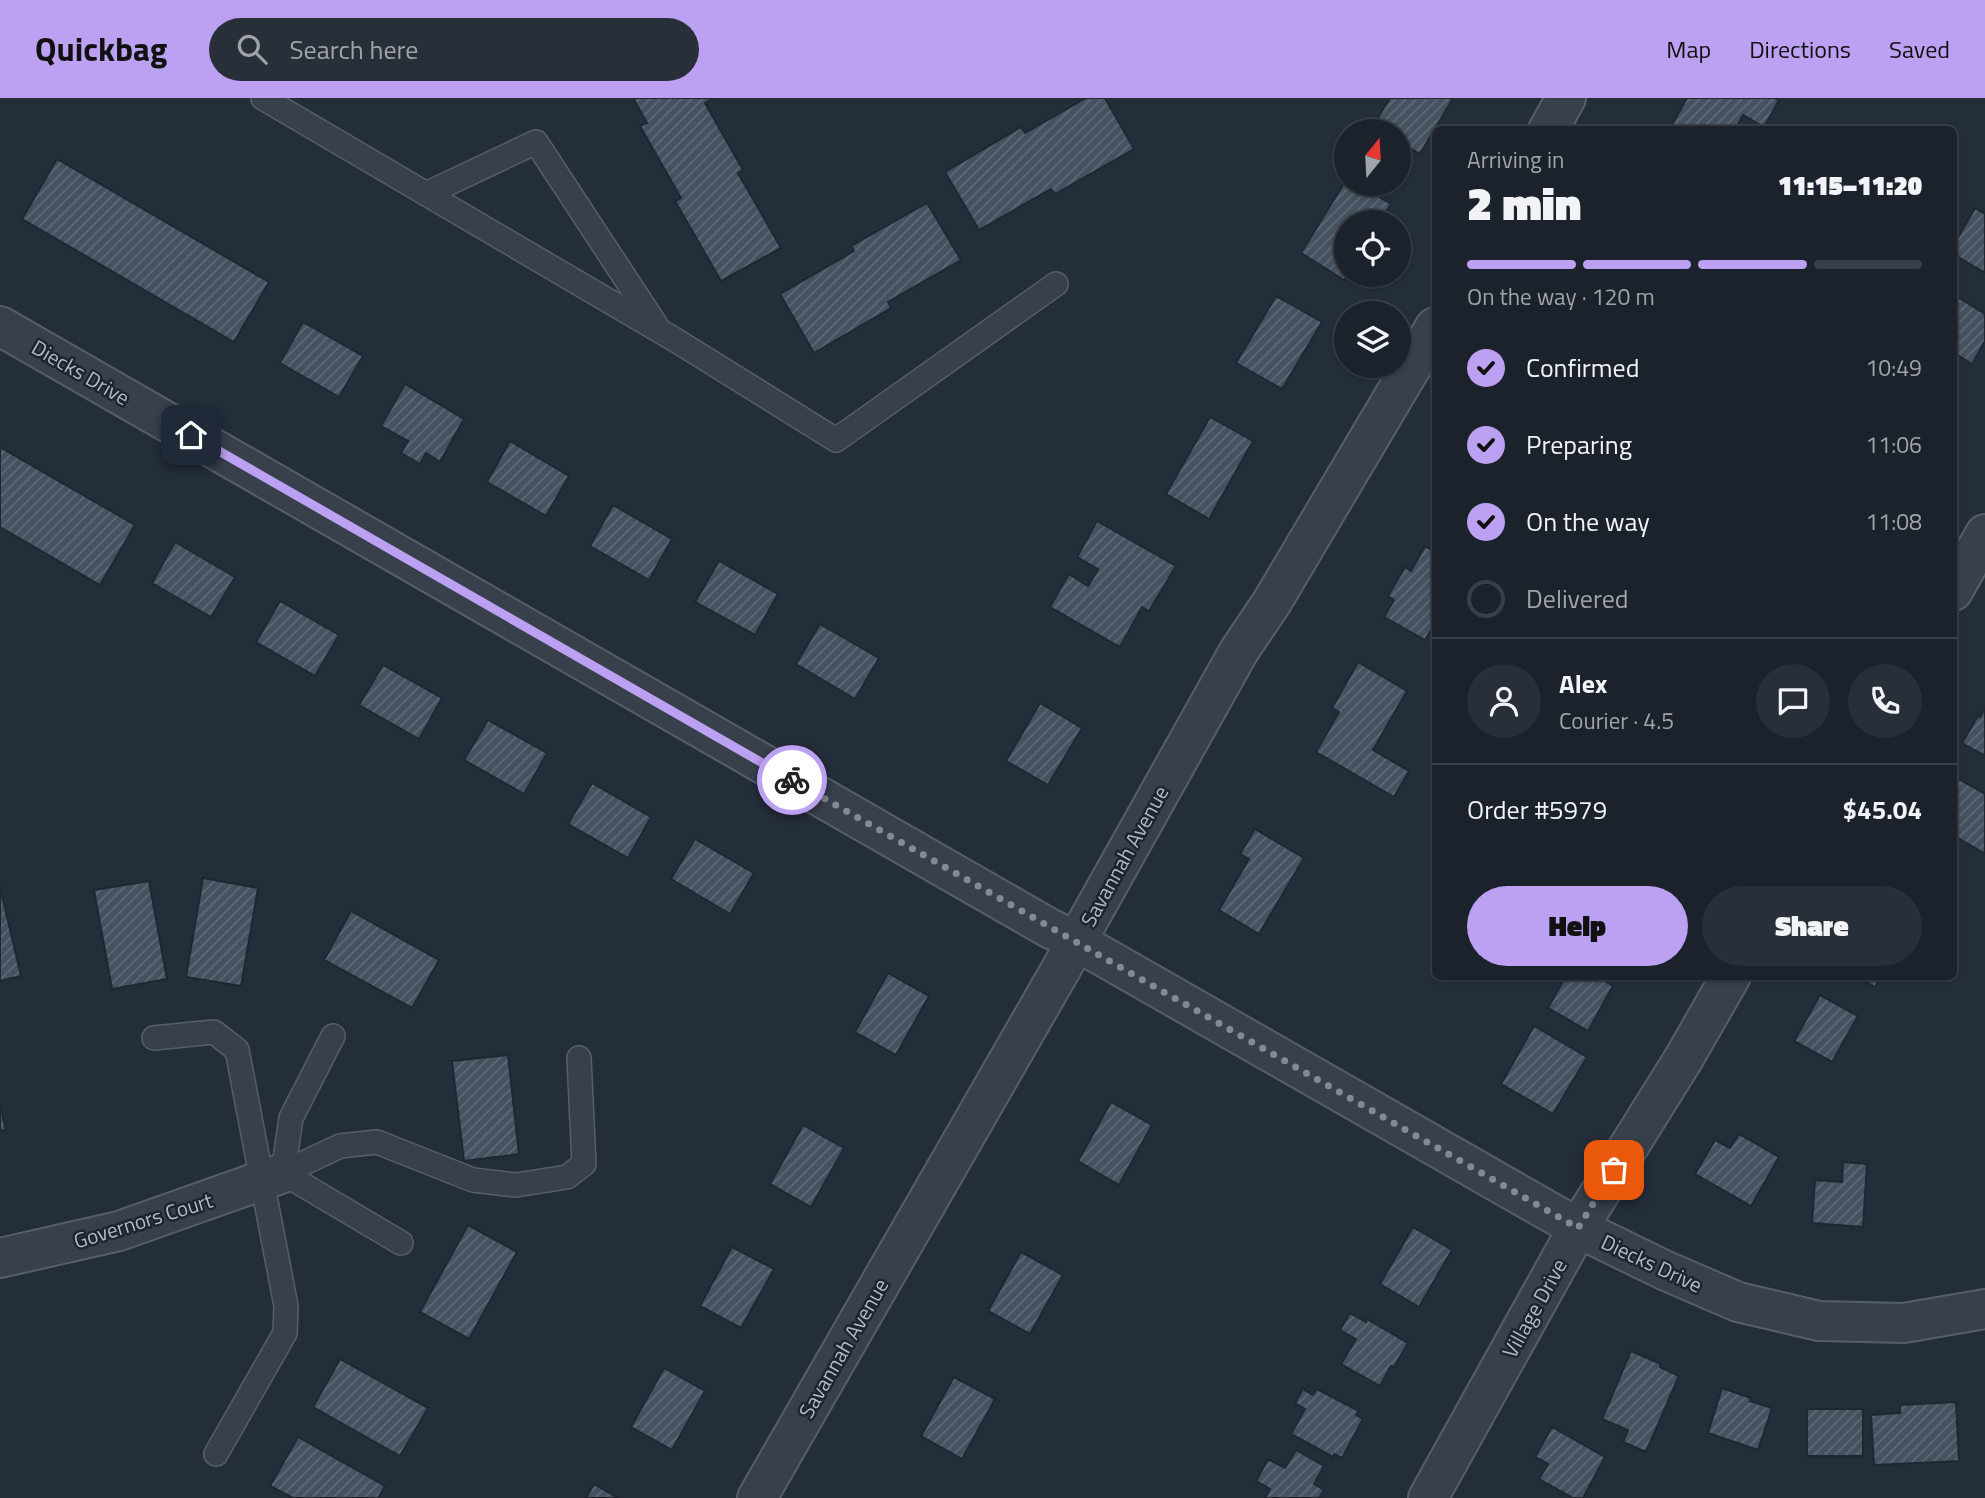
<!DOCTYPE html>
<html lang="en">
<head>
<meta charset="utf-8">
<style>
	body { margin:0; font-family:"Titillium Web",sans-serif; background:#282f38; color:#f1f3f6; height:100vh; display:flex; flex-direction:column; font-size:26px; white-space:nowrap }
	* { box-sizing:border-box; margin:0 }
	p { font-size:23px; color:#a0a4a9 }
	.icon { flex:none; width:38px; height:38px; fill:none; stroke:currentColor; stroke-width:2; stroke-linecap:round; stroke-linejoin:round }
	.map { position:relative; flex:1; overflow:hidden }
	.panel { position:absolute; left:1432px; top:28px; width:525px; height:854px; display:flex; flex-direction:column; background:#1b222c; border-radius:10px; box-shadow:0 2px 5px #0004,0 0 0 2px #393f48 }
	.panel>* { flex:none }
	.needle { width:46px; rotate:18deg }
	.controls { position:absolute; left:1334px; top:21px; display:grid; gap:14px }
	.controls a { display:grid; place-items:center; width:77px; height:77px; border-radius:50%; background:#1b222c; box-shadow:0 2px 5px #0004,0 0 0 2px #393f48; font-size:35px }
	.pin { position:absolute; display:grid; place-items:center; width:60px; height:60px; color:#fff; margin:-30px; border-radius:14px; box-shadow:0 4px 10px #0006 }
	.courier { position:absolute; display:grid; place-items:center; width:70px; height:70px; margin:-35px; border:5px solid #bca0f2; border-radius:50%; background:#fff; color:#222; box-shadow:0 2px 9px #0007 }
	.head em { font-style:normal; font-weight:800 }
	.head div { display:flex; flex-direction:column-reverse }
	.head { display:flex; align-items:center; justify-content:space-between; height:119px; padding:0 35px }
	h1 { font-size:46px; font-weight:800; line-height:52px }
	.bar { display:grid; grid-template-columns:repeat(4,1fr); gap:10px 7px; align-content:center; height:84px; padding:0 35px }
	.bar i { height:9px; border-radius:5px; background:#393f48 }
	.bar .current { background:#bca0f2 }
	.bar p { grid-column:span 4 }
	.line { display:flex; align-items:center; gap:18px; padding:0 35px; border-top:2px solid #393f48 }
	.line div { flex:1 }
	.round { display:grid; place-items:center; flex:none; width:74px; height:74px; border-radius:37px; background:#282f38 }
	ol { padding:0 35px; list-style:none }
	li { display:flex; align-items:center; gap:21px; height:77px }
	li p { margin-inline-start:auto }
	li .icon { padding:7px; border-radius:50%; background:#bca0f2; color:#111; stroke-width:4 }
	li:last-child { color:#a0a4a9 }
	li i { width:38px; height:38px; border:4px solid #393f48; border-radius:50% }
	.primary-button { display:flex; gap:14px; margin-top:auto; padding:14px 35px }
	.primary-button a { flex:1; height:80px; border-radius:42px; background:#bca0f2; color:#111; font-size:28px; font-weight:800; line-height:80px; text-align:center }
	.primary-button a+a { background:#282f38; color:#f1f3f6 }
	header { display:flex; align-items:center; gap:42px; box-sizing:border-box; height:98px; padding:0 35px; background:#bca0f2; color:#111 }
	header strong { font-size:33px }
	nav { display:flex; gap:38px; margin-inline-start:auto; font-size:24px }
	.search { width:490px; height:63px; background:#282f38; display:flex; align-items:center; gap:18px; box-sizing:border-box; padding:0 24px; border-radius:38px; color:#a0a4a9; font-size:26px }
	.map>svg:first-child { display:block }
	.building { fill:url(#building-hatch); stroke:#1f2733; stroke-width:2 }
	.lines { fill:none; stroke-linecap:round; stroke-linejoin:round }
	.service-casing { stroke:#565e6a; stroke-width:26 }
	.minor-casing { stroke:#565e6a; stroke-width:42 }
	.service { stroke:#38404c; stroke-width:23 }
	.minor { stroke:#38404c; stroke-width:38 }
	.done { stroke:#828a96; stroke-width:7; stroke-dasharray:0 12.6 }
	.route { stroke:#bca0f2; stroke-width:9 }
	.labels { text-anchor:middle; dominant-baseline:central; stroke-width:5; stroke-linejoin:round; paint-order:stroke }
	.street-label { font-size:21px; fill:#b4bbc7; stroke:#1d2531 }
</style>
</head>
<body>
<header>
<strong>Quickbag</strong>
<div class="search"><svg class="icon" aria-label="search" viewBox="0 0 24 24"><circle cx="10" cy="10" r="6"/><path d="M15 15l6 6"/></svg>Search here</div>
<nav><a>Map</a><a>Directions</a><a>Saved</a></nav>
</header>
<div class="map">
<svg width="1985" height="1400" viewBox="0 0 1985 1400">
	<defs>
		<pattern id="building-hatch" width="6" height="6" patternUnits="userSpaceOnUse" patternTransform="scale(1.75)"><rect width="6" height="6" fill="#465160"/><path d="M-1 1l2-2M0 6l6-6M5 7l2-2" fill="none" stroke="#5e6875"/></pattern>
	</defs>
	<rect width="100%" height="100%" fill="#242e3b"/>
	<g class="building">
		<polygon points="633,0 713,0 705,5 743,72 738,75 781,150 721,183 675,103 681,100 640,28 647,25"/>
		<polygon points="1086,0 1105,0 1134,51 1055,96 1051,91 979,132 945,74 1021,29 1025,35"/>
		<polygon points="1390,0 1453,0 1420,56 1398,43 1398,33 1381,33 1373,28"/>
		<polygon points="1687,0 1775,0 1779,2 1764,29 1743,17 1735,32 1669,32"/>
		<polygon points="57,61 269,184 234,244 22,121"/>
		<polygon points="1346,82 1346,86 1357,86 1391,106 1380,124 1346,124 1346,177 1348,177 1344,182 1301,155"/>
		<polygon points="927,105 961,162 888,204 891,210 814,255 780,196 854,153 851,148"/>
		<polygon points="1975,110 1985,116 1985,175 1953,156 1953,148"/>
		<polygon points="1276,198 1322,224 1282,291 1236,265"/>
		<polygon points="1956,198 1985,216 1985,243 1972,266 1953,254 1953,203"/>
		<polygon points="303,224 363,258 339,299 280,265"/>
		<polygon points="405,286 464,321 440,364 426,355 420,366 401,355 408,343 381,328"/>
		<polygon points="1210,319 1253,343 1209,421 1166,396"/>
		<polygon points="510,343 569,378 546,418 487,384"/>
		<polygon points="0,349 135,427 100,487 0,429"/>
		<polygon points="613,407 672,441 649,482 590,448"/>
		<polygon points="1097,423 1176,468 1149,513 1142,509 1120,549 1050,509 1069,476 1088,488 1098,471 1077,459"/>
		<polygon points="175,444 235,479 211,519 152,485"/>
		<polygon points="1425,448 1435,454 1435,530 1433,529 1425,542 1384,519 1394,502 1388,498 1405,469 1411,473"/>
		<polygon points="719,463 778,496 755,537 695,504"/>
		<polygon points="280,503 339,537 315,578 256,544"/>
		<polygon points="820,526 879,560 855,601 796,566"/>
		<polygon points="1358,564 1407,593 1373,652 1409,673 1394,699 1316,654 1339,614 1332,610"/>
		<polygon points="383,567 442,600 419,641 359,607"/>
		<polygon points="1040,605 1082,630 1048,687 1006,663"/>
		<polygon points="1985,610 1985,658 1962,645 1978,618 1980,619"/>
		<polygon points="488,622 547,655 524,696 464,662"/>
		<polygon points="1955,679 1985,696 1985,756 1953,737 1953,682"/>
		<polygon points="592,685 651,719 628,760 568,726"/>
		<polygon points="1255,731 1304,760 1259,836 1219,812 1249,761 1240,756"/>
		<polygon points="695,741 754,775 730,816 671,781"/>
		<polygon points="203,780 258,790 241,888 186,879"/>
		<polygon points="149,783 167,881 112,891 94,792"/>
		<polygon points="0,789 21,878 0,883"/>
		<polygon points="351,813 439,862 412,910 324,862"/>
		<polygon points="888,875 929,898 896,957 855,934"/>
		<polygon points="1566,878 1596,878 1613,888 1588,933 1548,910"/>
		<polygon points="1856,878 1881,878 1875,889"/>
		<polygon points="1820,897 1858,918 1832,964 1794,943"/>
		<polygon points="1534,928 1587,959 1553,1016 1501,986"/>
		<polygon points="508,957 519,1056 464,1063 452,963"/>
		<polygon points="1111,1004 1152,1027 1119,1087 1078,1063"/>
		<polygon points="0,1008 6,1032 0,1033"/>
		<polygon points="803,1027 844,1050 811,1109 770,1086"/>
		<polygon points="1739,1036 1779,1059 1751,1108 1695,1076 1715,1042 1730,1050"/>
		<polygon points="1843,1064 1867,1066 1863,1129 1812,1125 1815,1082 1842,1084"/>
		<polygon points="468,1127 517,1154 469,1241 420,1214"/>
		<polygon points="1413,1129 1452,1152 1419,1209 1380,1186"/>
		<polygon points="732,1149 774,1171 741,1230 700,1208"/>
		<polygon points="1021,1154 1063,1177 1030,1236 988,1213"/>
		<polygon points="1350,1215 1366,1224 1367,1221 1408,1245 1394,1269 1391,1268 1380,1288 1341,1266 1356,1241 1340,1232"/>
		<polygon points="1631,1253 1661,1266 1660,1269 1679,1278 1646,1354 1623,1344 1628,1332 1602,1321"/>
		<polygon points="340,1261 428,1310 400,1358 313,1309"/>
		<polygon points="664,1270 705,1293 672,1352 631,1329"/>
		<polygon points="954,1279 995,1301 962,1361 921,1338"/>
		<polygon points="1722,1290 1751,1300 1750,1303 1772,1310 1758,1352 1708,1335"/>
		<polygon points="1303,1291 1313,1297 1317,1291 1359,1313 1356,1317 1363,1321 1342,1360 1334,1356 1333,1359 1291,1336 1305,1311 1295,1305"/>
		<polygon points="1956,1304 1959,1363 1874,1367 1871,1317 1900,1315 1900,1307"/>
		<rect x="1807" y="1311" width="56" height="47"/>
		<polygon points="1552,1329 1605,1359 1583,1400 1573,1400 1539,1381 1548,1366 1535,1359"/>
		<polygon points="298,1339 385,1388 378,1400 293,1400 270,1388"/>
		<polygon points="1296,1352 1324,1368 1314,1386 1324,1392 1319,1400 1265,1400 1270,1391 1256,1383 1268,1361 1285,1370"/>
		<polygon points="594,1386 618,1400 586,1400"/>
	</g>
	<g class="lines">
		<g class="service-casing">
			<g id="service">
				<polyline points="263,0 677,243 836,342 1056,186"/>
				<polyline points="426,96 536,44 656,227"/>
				<polyline points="154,940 214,934 237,952 286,1208 285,1235 216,1356"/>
				<polyline points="283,1075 340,1048 377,1044 473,1082 516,1087 567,1079 584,1066 579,960"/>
				<polyline points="283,1075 291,1020 333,938"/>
				<polyline points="283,1075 401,1145"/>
			</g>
		</g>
		<g class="minor-casing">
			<g id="minor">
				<polyline points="1548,32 1566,0"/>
				<polyline points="0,228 1049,830 1076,843 1578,1130 1664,1172 1738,1204 1819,1223 1904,1225 1985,1211"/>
				<polyline points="1953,493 1985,436"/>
				<polyline points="0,1160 119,1133 283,1075"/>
				<polyline points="757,1400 1061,871 1239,553 1272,504 1435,229"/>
				<polyline points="1428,1400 1578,1130 1684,960 1731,878"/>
			</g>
		</g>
		<use href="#service" class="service"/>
		<use href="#minor" class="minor"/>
	</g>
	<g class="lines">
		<polyline class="done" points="792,682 1578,1130 1614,1072"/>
		<polyline class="route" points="191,337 792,682"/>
	</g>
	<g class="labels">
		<g class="street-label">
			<text transform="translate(81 274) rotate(30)">Diecks Drive</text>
			<text transform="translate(1124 758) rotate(-61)">Savannah Avenue</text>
			<text transform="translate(143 1122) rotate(-17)">Governors Court</text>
			<text transform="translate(1652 1165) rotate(25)">Diecks Drive</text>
			<text transform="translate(1534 1210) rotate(-61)">Village Drive</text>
			<text transform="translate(843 1250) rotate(-60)">Savannah Avenue</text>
		</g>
	</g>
</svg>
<div class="controls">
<a><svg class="needle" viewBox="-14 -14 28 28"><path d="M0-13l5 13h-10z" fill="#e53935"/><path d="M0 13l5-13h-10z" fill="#a0a4a9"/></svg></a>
<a><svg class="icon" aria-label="locate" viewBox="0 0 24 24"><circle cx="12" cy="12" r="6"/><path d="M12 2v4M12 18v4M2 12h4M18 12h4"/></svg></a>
<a><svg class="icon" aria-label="layers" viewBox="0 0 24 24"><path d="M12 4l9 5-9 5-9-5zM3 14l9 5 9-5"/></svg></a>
</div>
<div class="pin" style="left:1614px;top:1072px;background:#ea580c"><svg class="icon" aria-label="bag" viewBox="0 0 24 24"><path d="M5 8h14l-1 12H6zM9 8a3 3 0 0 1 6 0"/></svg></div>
<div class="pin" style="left:191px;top:337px;background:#1f2937"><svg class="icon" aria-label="home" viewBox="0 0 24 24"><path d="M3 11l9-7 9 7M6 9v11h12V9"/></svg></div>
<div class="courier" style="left:792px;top:682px"><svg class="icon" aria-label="bike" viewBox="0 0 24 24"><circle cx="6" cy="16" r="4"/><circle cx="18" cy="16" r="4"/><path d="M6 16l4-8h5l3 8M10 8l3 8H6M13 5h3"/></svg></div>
<section class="panel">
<div class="head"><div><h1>2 min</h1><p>Arriving in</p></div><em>11:15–11:20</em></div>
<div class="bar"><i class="current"></i><i class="current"></i><i class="current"></i><i></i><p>On the way · 120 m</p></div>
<ol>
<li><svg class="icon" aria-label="check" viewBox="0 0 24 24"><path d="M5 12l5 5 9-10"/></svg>Confirmed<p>10:49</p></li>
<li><svg class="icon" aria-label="check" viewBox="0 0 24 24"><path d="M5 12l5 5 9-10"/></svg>Preparing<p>11:06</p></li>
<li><svg class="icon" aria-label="check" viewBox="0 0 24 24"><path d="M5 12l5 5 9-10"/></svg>On the way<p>11:08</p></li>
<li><i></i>Delivered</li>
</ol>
<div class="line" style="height:126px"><a class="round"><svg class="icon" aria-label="person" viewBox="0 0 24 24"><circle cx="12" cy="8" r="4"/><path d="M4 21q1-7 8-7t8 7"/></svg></a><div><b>Alex</b><p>Courier · 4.5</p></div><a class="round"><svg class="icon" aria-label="chat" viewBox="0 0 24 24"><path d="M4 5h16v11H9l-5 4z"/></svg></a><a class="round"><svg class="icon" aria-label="phone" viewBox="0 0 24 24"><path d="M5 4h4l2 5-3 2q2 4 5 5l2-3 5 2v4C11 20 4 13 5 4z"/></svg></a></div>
<div class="line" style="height:91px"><div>Order #5979</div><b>$45.04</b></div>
<div class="primary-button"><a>Help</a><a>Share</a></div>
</section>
</div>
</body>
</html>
